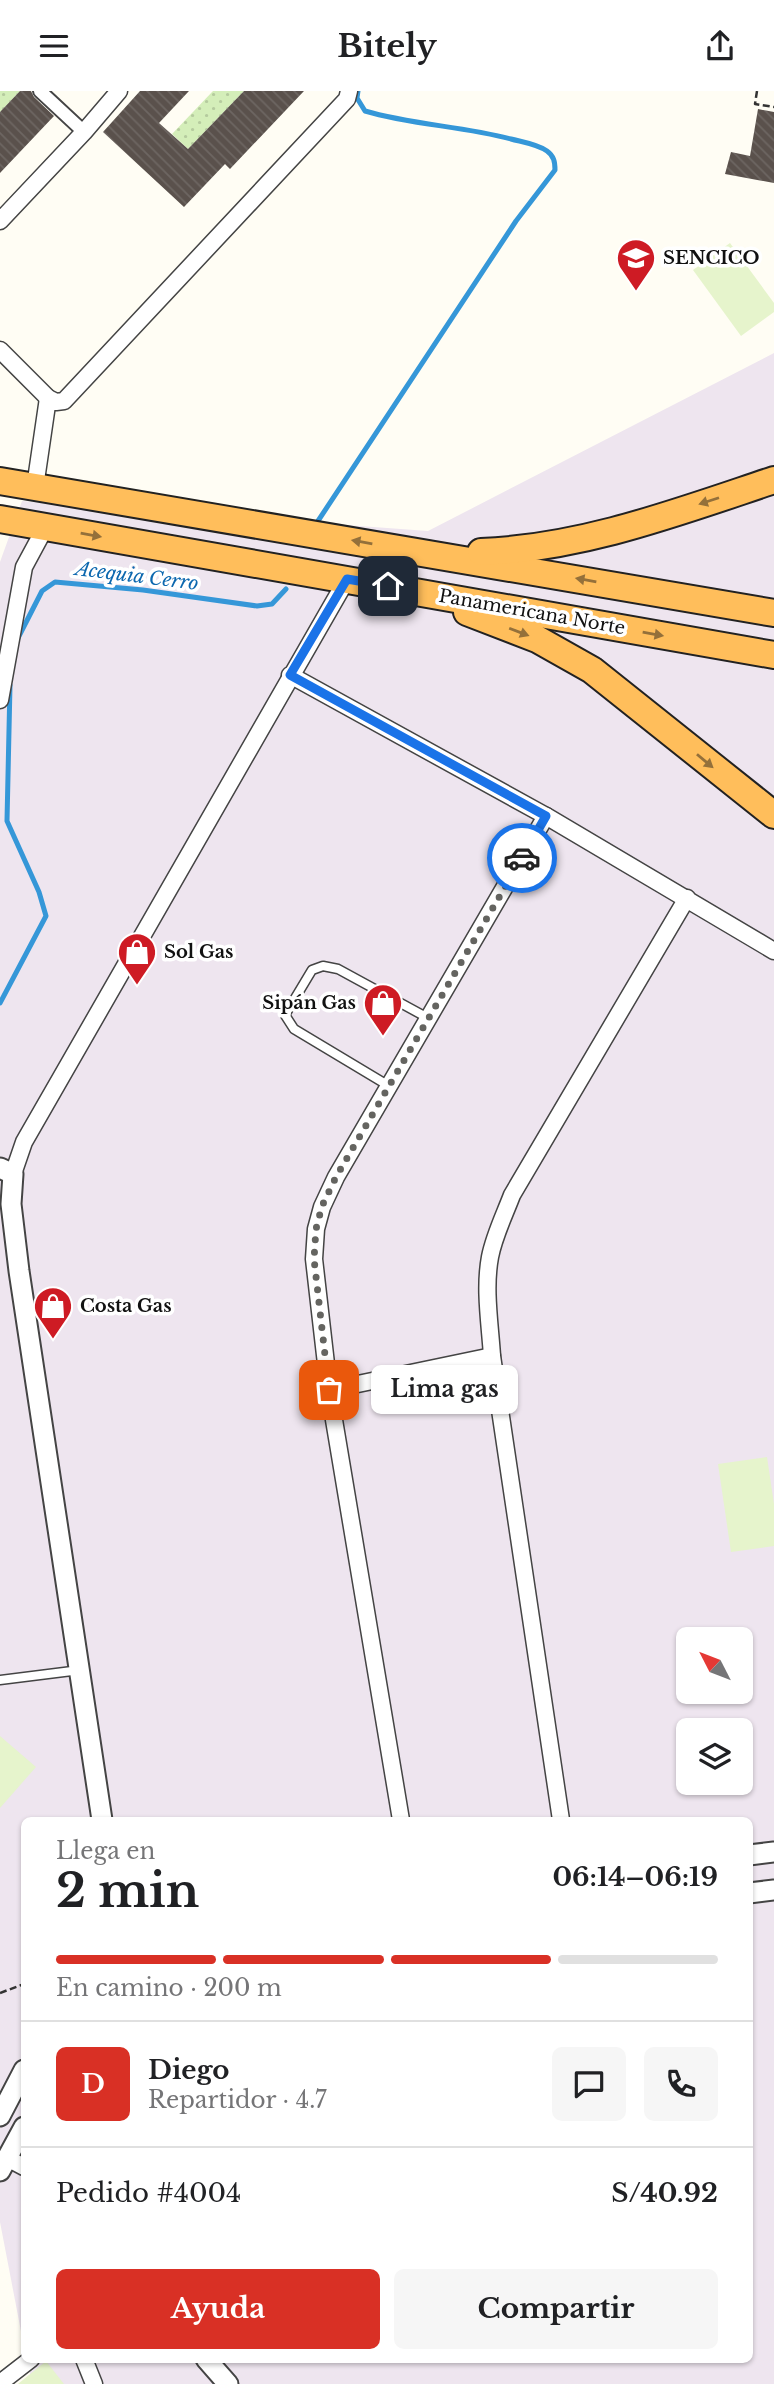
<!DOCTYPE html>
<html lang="es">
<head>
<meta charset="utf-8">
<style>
	body { margin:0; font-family:"Libre Baskerville",serif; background:#f6f6f6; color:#202124; height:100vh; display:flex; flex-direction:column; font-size:26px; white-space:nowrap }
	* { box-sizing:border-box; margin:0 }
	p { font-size:23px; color:#757577 }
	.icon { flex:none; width:38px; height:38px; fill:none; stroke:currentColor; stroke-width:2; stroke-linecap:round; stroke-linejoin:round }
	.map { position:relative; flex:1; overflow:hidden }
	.sheet { position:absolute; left:21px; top:1726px; width:732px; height:546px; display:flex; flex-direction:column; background:#fff; border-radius:10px; box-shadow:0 2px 5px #0004 }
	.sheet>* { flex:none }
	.needle { width:46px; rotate:312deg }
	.buttons { position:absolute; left:676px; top:1536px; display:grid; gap:14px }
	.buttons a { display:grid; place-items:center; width:77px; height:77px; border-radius:10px; background:#fff; box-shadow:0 2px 5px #0004; font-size:35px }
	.pin { position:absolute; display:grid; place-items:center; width:60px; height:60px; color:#fff; margin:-30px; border-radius:14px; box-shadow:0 4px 10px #0006 }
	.courier { position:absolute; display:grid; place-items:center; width:70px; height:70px; margin:-35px; border:5px solid #1a73e8; border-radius:50%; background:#fff; color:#222; box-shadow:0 2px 9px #0007 }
	.bubble { position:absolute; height:49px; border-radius:10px; background:#fff; box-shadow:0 2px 5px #0004; font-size:23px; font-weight:700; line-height:49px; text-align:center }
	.summary em { font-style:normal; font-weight:700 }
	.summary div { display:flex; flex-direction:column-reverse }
	.summary { display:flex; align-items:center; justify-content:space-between; height:119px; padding:0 35px }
	h1 { font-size:46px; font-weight:700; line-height:52px }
	.bar { display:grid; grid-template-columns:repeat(4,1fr); gap:10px 7px; align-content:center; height:84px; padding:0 35px }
	.bar i { height:9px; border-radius:5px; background:#e0e0e0 }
	.bar .current { background:#d93025 }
	.bar p { grid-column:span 4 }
	.line { display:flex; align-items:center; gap:18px; padding:0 35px; border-top:2px solid #e0e0e0 }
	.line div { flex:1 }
	.round { display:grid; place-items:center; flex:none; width:74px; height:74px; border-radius:10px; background:#f6f6f6 }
	.button { display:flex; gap:14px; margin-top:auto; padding:14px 35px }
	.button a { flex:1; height:80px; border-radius:10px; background:#d93025; color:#fff; font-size:28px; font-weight:700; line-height:80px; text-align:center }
	.button a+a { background:#f6f6f6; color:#202124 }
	header { display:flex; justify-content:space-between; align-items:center; height:91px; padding:0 35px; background:#fff; font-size:32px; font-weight:700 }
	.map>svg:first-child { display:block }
	.industrial { fill:#eee5ef; fill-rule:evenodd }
	.park { fill:url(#park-dots) }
	.pitch { fill:#e6f4cc }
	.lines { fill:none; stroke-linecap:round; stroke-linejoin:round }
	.stream { stroke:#3597d8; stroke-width:5 }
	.building { fill:url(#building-back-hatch) }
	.service-casing { stroke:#444; stroke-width:11 }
	.pedestrian-casing { stroke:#444; stroke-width:16 }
	.minor-casing { stroke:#444; stroke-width:19 }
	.tertiary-casing { stroke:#444; stroke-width:23 }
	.trunk-casing { stroke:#222; stroke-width:30 }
	.path { stroke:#333; stroke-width:2.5; stroke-dasharray:7 3.5; stroke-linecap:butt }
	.service { stroke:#fff; stroke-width:8 }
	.pedestrian { stroke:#fff; stroke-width:12 }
	.minor { stroke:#fff; stroke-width:16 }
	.tertiary { stroke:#fff; stroke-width:19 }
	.trunk { stroke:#ffbe5b; stroke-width:26 }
	.oneway { fill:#94703a }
	.done { stroke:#646460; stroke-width:7; stroke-dasharray:0 12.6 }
	.route { stroke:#1a73e8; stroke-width:9 }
	.labels { text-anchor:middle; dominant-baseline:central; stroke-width:7; stroke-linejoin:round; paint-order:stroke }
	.poi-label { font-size:18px; font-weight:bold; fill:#111; stroke:#fff; text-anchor:start }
	.street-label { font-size:18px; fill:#111; stroke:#fff }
	.water-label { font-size:19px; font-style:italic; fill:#0d68af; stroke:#fff }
</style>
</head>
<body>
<header><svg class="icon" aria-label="menu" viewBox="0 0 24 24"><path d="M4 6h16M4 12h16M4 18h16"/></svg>Bitely<svg class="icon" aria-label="share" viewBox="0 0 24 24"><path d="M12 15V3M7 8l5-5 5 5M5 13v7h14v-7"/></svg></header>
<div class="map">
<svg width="774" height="2293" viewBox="0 0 774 2293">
	<defs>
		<pattern id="park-dots" width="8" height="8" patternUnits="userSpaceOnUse" patternTransform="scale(1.75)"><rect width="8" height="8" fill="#d4eeb9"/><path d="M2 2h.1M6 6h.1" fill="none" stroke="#b5cb9e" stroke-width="1.8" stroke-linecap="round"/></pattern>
		<pattern id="building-back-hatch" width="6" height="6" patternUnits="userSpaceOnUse" patternTransform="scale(1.75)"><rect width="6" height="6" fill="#5a514c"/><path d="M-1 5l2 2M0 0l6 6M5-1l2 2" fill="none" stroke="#6d6662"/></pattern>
	</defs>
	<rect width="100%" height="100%" fill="#fffdf4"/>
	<path class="industrial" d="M774,262V2293H32L27,2268H749V1729H24V2256L0,2131V471L22,410L428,440ZM688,1549H740V1601H688ZM688,1640H740V1692H688Z"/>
	<g class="park">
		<polygon points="0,0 20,0 0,21"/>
		<polygon points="213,0 244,0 188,58 172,43"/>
	</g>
	<g class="pitch">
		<polygon points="730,152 774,212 774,221 741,245 693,179"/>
		<polygon points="767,1366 774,1413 774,1455 731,1461 718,1373"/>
		<polygon points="0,1645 36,1676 0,1717"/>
		<polygon points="46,2270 64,2293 18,2293"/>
	</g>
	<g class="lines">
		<g class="stream">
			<path d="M314,436L516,130L555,79C555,71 554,65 547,60C537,53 522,51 511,48C463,35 412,34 365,20L357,7L358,0"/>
			<polyline points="18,547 42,500 55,491 143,499 257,515 272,513 286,498"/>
			<polyline points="0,912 46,825 39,801 7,730 10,594"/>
		</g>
	</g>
	<g class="building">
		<polygon points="20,0 31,0 34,6 54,25 0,82 0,21"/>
		<polygon points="140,0 189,0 159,32 188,58 244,0 304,0 230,78 225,73 184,116 103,41"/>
		<polygon points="758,18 774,21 774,92 725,83 731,61 750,65"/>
	</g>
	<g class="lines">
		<g class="service-casing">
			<g id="service">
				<polyline points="389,995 294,938 285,924 312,879 323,875 338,878 428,927"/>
				<polyline points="0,1589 80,1579"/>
			</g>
		</g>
		<g class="pedestrian-casing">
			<polyline id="pedestrian" points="40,0 84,41"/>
		</g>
		<g class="minor-casing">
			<g id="minor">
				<polyline points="0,130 84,41 119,0"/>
				<polyline points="0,259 48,307 56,311 64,310 347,8 349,0"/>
				<polyline points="35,396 48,307"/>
				<polyline points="290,584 546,725 774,860"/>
				<polyline points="0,609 24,476 45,437"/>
				<polyline points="13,1083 24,1051 347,488"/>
				<polyline points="329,1299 492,1265"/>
				<polyline points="401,1729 329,1299 314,1168 316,1138 322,1116 336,1086 546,725"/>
				<path d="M561,1729L492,1265C490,1233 484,1198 490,1166C494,1145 504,1125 512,1104L687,807"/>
				<polyline points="7,2067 24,2076"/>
				<polyline points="84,2268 94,2293"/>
				<polyline points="0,2292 31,2268"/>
			</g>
		</g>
		<g class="tertiary-casing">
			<g id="tertiary">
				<polyline points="0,1077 13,1083 11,1113 19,1180 102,1729"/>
				<polyline points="749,1764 774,1761"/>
				<polyline points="749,1802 774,1799"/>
				<polyline points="0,2025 24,1979"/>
				<polyline points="0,2080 24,2036"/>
				<polyline points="206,2268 228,2293"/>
			</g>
		</g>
		<g class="trunk-casing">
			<g id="trunk">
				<polyline points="0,390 774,522"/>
				<polyline points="0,428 774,564"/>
				<path d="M481,461C583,457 678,421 774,389"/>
				<polyline points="467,521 537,548 592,579 774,724"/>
			</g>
		</g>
		<g class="path">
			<polyline points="757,0 755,13 774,16"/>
			<polyline points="0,1902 24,1893"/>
		</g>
		<use href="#service" class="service"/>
		<use href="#pedestrian" class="pedestrian"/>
		<use href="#minor" class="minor"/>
		<use href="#tertiary" class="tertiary"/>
		<use href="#trunk" class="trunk"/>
	</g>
	<defs><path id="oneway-solid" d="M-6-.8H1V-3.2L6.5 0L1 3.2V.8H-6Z" transform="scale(1.75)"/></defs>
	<g class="oneway">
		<use href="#oneway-solid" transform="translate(709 410) rotate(162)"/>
		<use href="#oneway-solid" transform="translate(91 444) rotate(10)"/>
		<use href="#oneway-solid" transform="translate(362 451) rotate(-170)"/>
		<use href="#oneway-solid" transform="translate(586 489) rotate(-170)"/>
		<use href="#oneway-solid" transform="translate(519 541) rotate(21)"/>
		<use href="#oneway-solid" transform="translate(653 543) rotate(10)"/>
		<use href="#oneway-solid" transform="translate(705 670) rotate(40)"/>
	</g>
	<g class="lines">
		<polyline class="done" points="329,1299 314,1168 316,1138 322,1115 336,1086 522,767"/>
		<polyline class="route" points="388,495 347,488 290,584 546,725 522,767"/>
	</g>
	<defs>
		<g id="university-pin" transform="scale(2.0125)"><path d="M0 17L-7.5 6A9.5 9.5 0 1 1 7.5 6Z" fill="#ce1b24" stroke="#fff"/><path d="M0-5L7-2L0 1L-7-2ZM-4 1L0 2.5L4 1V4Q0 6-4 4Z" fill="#fff"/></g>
		<g id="shop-pin" transform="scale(2.0125)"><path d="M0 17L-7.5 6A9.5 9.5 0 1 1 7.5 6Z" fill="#ce1b24" stroke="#fff"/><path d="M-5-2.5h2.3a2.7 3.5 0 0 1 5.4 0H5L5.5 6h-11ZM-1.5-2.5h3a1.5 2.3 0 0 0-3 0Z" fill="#fff"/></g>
	</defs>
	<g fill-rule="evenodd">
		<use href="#university-pin" x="636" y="167"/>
		<use href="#shop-pin" x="137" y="861"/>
		<use href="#shop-pin" x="383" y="912"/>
		<use href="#shop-pin" x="53" y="1215"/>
	</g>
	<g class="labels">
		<g class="poi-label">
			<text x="663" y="167">SENCICO</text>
			<text x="164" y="861">Sol Gas</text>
			<text x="356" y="912" text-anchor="end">Sipán Gas</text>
			<text x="80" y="1215">Costa Gas</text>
		</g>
		<g class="street-label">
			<text transform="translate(532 521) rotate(10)">Panamericana Norte</text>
		</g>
		<g class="water-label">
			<text transform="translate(137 485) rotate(7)">Acequia Cerro</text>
		</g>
	</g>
</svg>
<div class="buttons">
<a><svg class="needle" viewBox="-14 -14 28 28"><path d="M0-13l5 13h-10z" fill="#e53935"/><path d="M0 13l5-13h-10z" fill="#757577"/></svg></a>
<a><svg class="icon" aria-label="layers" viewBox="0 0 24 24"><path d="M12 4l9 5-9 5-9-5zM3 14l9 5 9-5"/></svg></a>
</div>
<div class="pin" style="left:329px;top:1299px;background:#ea580c"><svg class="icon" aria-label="bag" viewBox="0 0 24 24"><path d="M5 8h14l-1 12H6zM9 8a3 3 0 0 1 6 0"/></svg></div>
<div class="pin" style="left:388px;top:495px;background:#1f2937"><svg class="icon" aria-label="home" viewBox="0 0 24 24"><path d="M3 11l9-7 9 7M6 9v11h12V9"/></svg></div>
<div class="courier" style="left:522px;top:767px"><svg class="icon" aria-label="car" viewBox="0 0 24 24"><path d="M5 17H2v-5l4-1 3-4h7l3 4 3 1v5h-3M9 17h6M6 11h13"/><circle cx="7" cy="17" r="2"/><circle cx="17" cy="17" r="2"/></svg></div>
<div class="bubble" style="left:371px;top:1274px;width:147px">Lima gas</div>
<section class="sheet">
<div class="summary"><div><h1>2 min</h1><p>Llega en</p></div><em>06:14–06:19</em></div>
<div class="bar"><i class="current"></i><i class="current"></i><i class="current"></i><i></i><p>En camino · 200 m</p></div>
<div class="line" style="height:126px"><b class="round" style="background:#d93025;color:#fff">D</b><div><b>Diego</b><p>Repartidor · 4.7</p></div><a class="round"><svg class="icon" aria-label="chat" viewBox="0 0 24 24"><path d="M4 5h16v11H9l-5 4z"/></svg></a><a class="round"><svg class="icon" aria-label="phone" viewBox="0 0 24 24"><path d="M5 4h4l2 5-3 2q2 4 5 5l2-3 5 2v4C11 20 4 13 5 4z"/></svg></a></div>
<div class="line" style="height:91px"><div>Pedido #4004</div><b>S/40.92</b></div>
<div class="button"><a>Ayuda</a><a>Compartir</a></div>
</section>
</div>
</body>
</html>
